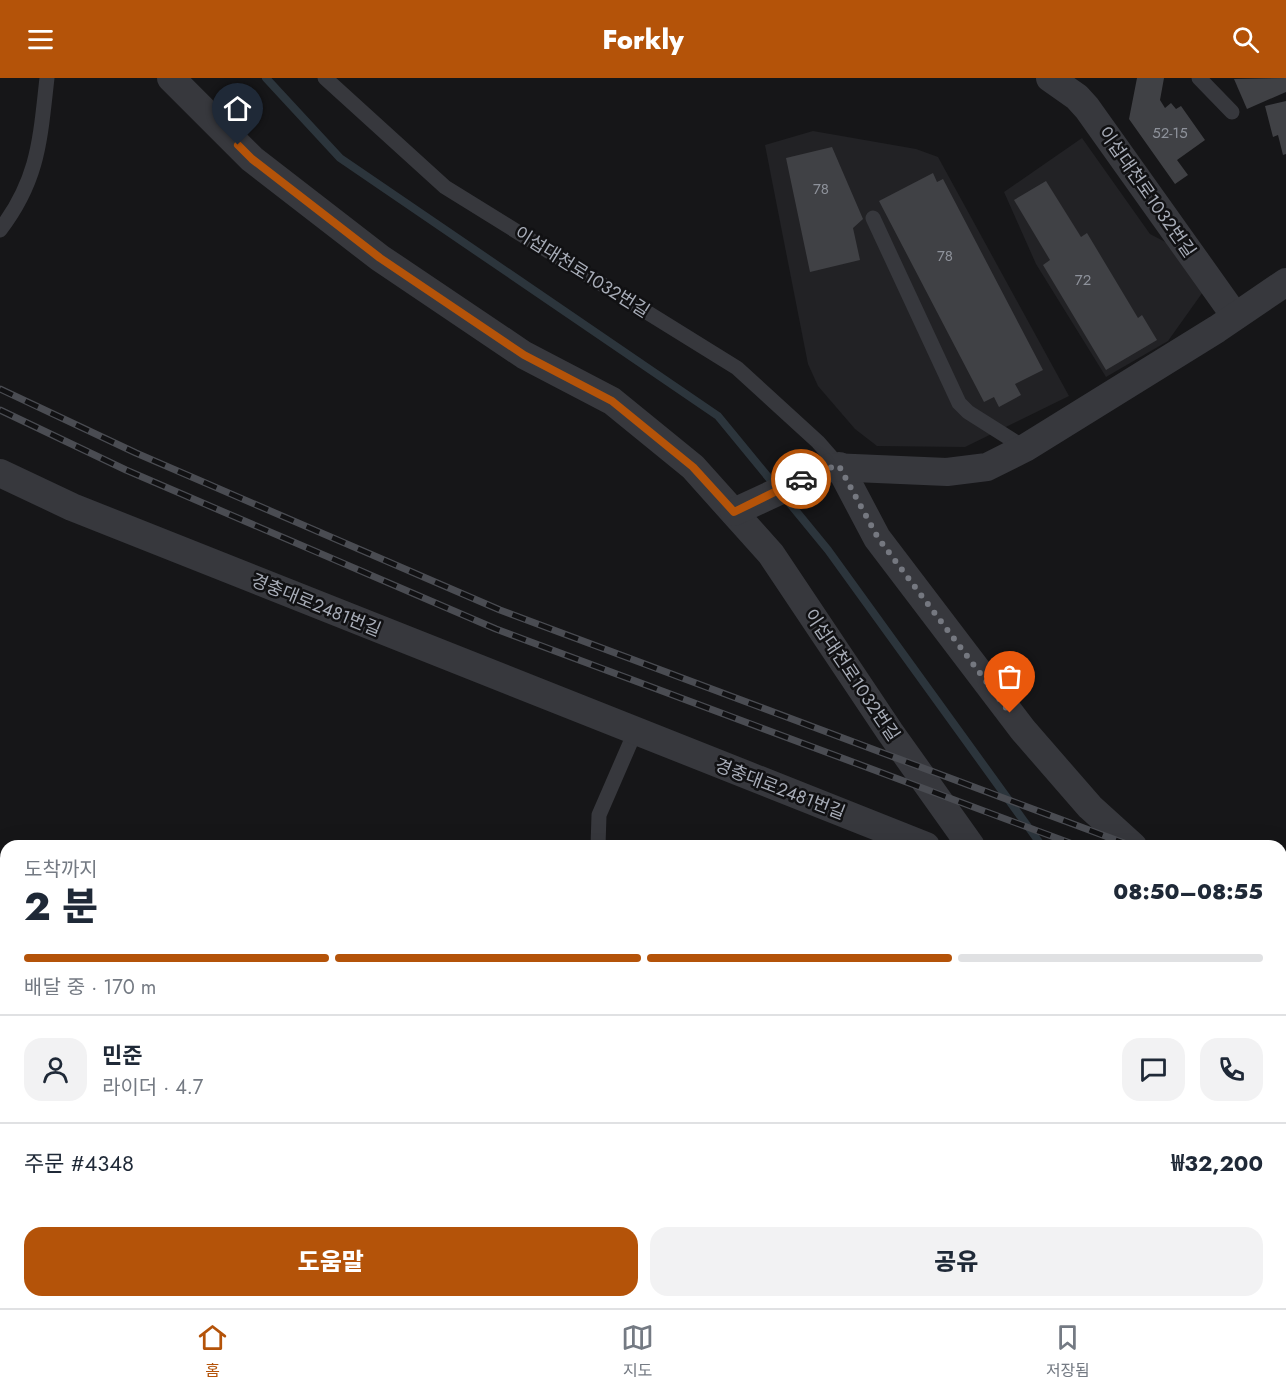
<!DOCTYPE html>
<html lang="ko">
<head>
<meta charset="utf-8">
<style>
	body { margin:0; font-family:Jost,"Noto Sans KR",sans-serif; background:#f2f2f3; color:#1f2937; height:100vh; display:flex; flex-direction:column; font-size:22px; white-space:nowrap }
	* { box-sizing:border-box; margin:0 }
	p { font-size:20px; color:#747a83 }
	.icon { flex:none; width:33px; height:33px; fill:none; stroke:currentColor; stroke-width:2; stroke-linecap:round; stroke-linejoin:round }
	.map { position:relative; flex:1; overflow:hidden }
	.details { position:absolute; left:0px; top:762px; width:1287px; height:468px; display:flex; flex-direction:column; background:#fff; border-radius:18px 18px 0 0; box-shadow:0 6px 24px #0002 }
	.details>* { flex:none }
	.pin { position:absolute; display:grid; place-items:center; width:51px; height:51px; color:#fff; margin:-62px -26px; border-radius:50% 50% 50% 0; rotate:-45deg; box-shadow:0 0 6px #0007 }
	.pin .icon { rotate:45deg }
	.courier { position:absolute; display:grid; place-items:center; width:60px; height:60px; margin:-30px; border:4px solid #b45309; border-radius:50%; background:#fff; color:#222; box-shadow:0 2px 8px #0007 }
	.head em { font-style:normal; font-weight:800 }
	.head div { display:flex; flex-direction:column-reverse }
	.head { display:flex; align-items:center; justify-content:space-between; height:102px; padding:0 24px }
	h1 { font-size:39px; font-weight:800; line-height:45px }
	.bar { display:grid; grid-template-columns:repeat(4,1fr); gap:9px 6px; align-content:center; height:72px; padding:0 24px }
	.bar i { height:8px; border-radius:4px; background:#e0e1e3 }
	.bar .on { background:#b45309 }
	.bar p { grid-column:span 4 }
	.line { display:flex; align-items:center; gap:15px; padding:0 24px; border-top:2px solid #e0e1e3 }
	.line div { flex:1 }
	.round { display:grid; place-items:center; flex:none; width:63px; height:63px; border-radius:18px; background:#f2f2f3 }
	.button { display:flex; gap:12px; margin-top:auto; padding:12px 24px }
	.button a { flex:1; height:69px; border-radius:18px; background:#b45309; color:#fff; font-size:24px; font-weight:800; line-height:69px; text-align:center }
	.button a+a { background:#f2f2f3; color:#1f2937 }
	header { display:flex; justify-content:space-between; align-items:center; height:78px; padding:0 24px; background:#b45309; color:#fff; font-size:27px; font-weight:800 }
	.dock { display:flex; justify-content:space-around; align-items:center; height:84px; border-top:2px solid #e0e1e3; background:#fff; font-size:16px; color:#747a83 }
	.dock a { display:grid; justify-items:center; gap:3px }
	.dock .on { color:#b45309 }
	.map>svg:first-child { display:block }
	.built { fill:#222225 }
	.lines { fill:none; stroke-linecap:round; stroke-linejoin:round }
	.stream { stroke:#2c353c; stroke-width:8 }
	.building { fill:#404145 }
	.lane { stroke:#37383d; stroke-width:15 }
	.street { stroke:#37383d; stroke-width:28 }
	.rail-casing { stroke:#4a4c52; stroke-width:7 }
	.rail { stroke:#111113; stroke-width:4.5; stroke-dasharray:14; stroke-linecap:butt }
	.done { stroke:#757880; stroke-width:6; stroke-dasharray:0 10.8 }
	.route { stroke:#b45309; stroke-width:8 }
	.labels { text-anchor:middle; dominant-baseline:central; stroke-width:5; stroke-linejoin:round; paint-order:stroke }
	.number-label { font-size:15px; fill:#8e929b }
	.street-label { font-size:18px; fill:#a8adb8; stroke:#111113 }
</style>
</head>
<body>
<header><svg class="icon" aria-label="menu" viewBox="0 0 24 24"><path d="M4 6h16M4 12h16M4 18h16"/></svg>Forkly<svg class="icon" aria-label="search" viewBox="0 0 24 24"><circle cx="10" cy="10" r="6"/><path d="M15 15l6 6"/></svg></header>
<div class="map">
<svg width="1286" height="1230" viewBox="0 0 1286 1230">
	<rect width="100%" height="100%" fill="#161618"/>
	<g class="built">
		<polygon points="813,53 916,71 938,79 1069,318 965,369 877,368 855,351 818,308 808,286 765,67"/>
		<polygon points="1082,60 1150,156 1173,168 1205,211 1168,263 1106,299 1036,186 1004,114"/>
	</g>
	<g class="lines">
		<g class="stream">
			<polyline points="266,0 340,80 718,338 828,472 1042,768"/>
			<polyline points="1187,1224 1194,1230"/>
		</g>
	</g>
	<g class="building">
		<polygon points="1137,0 1164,0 1160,22 1165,30 1171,25 1176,31 1181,28 1205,62 1177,82 1188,97 1175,106 1129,41"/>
		<polygon points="1286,0 1286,14 1247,31 1234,1"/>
		<polygon points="1286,23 1286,76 1283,77 1278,57 1273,59 1265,28"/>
		<polygon points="832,69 863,141 853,150 860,182 810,194 786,80"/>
		<polygon points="933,95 937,104 943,101 1043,292 1015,306 1021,317 999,329 994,319 984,324 879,123"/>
		<polygon points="1046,103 1081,159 1087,155 1138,240 1142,237 1157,262 1106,292 1043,187 1050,182 1014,122"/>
	</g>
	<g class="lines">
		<g class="lane">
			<polyline points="325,0 445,109 737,290 818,364 839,388"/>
			<polyline points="1199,0 1232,34"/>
			<polyline points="873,140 959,325 968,334 1025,370"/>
			<path d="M0,152C39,101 40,61 47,0"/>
			<polyline points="598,768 599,737 635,654"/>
			<polyline points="1281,1206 1286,1211"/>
		</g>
		<g class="street">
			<polyline points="171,0 252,81 380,180 524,277 612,323 693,389 771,476 890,654 971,768"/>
			<polyline points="1050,0 1077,19 1087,30 1235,238"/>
			<polyline points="839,388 877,460 1023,652 1090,729 1133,768"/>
			<polyline points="0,395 72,429 926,768"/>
			<polyline points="734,434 831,389 947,394 987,389 1025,370 1217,251 1286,204"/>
			<polyline points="1281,852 1286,854"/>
			<polyline points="1166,1224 1173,1230"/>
		</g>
		<g class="rail-casing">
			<g id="rail">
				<polyline points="0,311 136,375 500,532 1132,768"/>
				<polyline points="0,332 126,392 496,551 1078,768"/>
				<polyline points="1281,814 1286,816"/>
				<polyline points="1281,833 1286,835"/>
			</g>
		</g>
		<use href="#rail" class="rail"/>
	</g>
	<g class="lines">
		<polyline class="done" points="801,401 822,391 839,388 878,460 1010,635"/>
		<polyline class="route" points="238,67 252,81 380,180 524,277 612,323 693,389 734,434 801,401"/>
	</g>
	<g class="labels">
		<g class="number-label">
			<text x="1170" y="55">52-15</text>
			<text x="821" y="111">78</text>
			<text x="945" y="178">78</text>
			<text x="1083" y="202">72</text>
		</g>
		<g class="street-label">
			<text transform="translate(1147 114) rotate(55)">이섭대천로1032번길</text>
			<text transform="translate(582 194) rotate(32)">이섭대천로1032번길</text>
			<text transform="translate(316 527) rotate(22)">경충대로2481번길</text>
			<text transform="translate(852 597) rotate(56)">이섭대천로1032번길</text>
			<text transform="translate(780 711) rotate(21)">경충대로2481번길</text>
		</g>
	</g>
</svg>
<div class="pin" style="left:1010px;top:635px;background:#ea580c"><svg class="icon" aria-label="bag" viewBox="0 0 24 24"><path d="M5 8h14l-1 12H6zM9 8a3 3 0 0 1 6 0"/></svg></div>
<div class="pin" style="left:238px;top:67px;background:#1f2937"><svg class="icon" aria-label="home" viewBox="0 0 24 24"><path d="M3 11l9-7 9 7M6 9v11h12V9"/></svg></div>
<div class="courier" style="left:801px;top:401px"><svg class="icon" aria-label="car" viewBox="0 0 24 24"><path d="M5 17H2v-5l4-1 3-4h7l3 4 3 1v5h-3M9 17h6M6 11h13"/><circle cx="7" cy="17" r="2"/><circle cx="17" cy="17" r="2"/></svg></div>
<section class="details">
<div class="head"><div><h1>2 분</h1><p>도착까지</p></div><em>08:50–08:55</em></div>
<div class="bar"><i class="on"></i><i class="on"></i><i class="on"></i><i></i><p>배달 중 · 170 m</p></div>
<div class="line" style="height:108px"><a class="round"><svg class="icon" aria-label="person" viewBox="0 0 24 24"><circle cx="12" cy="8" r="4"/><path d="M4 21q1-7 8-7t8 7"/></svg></a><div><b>민준</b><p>라이더 · 4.7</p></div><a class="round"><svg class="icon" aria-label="chat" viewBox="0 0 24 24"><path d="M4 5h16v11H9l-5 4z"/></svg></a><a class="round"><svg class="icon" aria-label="phone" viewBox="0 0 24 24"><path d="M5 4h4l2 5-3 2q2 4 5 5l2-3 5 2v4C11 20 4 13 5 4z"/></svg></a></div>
<div class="line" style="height:78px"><div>주문 #4348</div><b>₩32,200</b></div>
<div class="button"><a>도움말</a><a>공유</a></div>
</section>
</div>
<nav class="dock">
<a class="on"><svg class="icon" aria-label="home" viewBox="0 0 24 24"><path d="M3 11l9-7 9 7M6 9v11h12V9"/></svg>홈</a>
<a><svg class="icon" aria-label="map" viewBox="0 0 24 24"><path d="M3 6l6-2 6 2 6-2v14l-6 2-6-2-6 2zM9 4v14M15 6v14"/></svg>지도</a>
<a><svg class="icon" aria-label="saved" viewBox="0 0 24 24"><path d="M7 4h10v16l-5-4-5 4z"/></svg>저장됨</a>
</nav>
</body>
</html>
